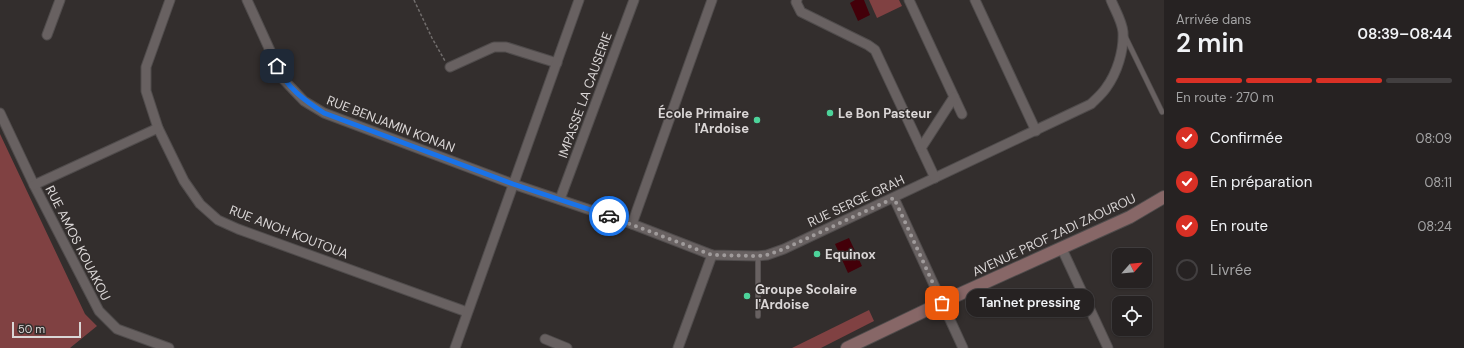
<!DOCTYPE html>
<html lang="fr">
<head>
<meta charset="utf-8">
<style>
	body { margin:0; font-family:"DM Sans",sans-serif; background:#322f2f; color:#f1f3f6; height:100vh; display:flex; flex-direction:column; font-size:15px; white-space:nowrap }
	* { box-sizing:border-box; margin:0 }
	p { font-size:13px; color:#a4a4a5 }
	.icon { flex:none; width:22px; height:22px; fill:none; stroke:currentColor; stroke-width:2; stroke-linecap:round; stroke-linejoin:round }
	.map { position:relative; flex:1; overflow:hidden }
	.sheet { display:flex; flex-direction:column; background:#262222; width:300px }
	.sheet>* { flex:none }
	.needle { width:26px; rotate:63deg }
	.tools { position:absolute; left:1112px; top:248px; display:grid; gap:8px }
	.tools a { display:grid; place-items:center; width:40px; height:40px; border-radius:8px; background:#262222; box-shadow:0 1px 3px #0004,0 0 0 1px #423f40; font-size:20px }
	.scale { position:absolute; left:12px; bottom:10px; width:69px; box-sizing:border-box; padding-left:4px; border:2px solid #dad6d6; border-top:0; font-size:11px; line-height:14px; white-space:nowrap; color:#dad6d6; -webkit-text-stroke:3px #332e2d; paint-order:stroke }
	.pin { position:absolute; display:grid; place-items:center; width:34px; height:34px; color:#fff; margin:-17px; border-radius:8px; box-shadow:0 2px 6px #0006 }
	.courier { position:absolute; display:grid; place-items:center; width:40px; height:40px; margin:-20px; border:3px solid #1a73e8; border-radius:50%; background:#fff; color:#222; box-shadow:0 1px 5px #0007 }
	.bubble { position:absolute; height:28px; border-radius:12px; background:#262222; box-shadow:0 1px 3px #0004,0 0 0 1px #423f40; font-size:13px; font-weight:600; line-height:28px; text-align:center }
	.head em { font-style:normal; font-weight:600 }
	.head div { display:flex; flex-direction:column-reverse }
	.head { display:flex; align-items:center; justify-content:space-between; height:68px; padding:0 12px }
	h1 { font-size:26px; font-weight:600; line-height:30px }
	.bar { display:grid; grid-template-columns:repeat(4,1fr); gap:6px 4px; align-content:center; height:48px; padding:0 12px }
	.bar i { height:5px; border-radius:3px; background:#423f40 }
	.bar .current { background:#d93025 }
	.bar p { grid-column:span 4 }
	ol { padding:0 12px; list-style:none }
	li { display:flex; align-items:center; gap:12px; height:44px }
	li p { margin-inline-start:auto }
	li .icon { padding:4px; border-radius:50%; background:#d93025; color:#fff; stroke-width:4 }
	li:last-child { color:#a4a4a5 }
	li i { width:22px; height:22px; border:2px solid #423f40; border-radius:50% }
	main { display:flex; flex:1; min-height:0 }
	.map>svg:first-child { display:block }
	.green { fill:#804142 }
	.water { fill:#430009 }
	.lines { fill:none; stroke-linecap:round; stroke-linejoin:round }
	.service-casing { stroke:#504c4c; stroke-width:6 }
	.minor-casing { stroke:#504c4c; stroke-width:11 }
	.secondary-casing { stroke:#504c4c; stroke-width:14 }
	.path { stroke:#716d6c; stroke-width:1.5; stroke-dasharray:3 2; stroke-linecap:butt }
	.service { stroke:#686161; stroke-width:4.5 }
	.minor { stroke:#686161; stroke-width:9 }
	.secondary { stroke:#876767; stroke-width:12 }
	.done { stroke:#a09b9b; stroke-width:4; stroke-dasharray:0 7.2 }
	.route { stroke:#1a73e8; stroke-width:5 }
	.poi-dot { fill:#4dd39a; stroke:#332e2d; stroke-width:1.5 }
	.labels { text-anchor:middle; dominant-baseline:central; stroke-width:3; stroke-linejoin:round; paint-order:stroke }
	.street-label { font-size:13px; fill:#dad6d6; stroke:#332e2d }
	.poi-label { font-size:13px; font-weight:bold; fill:#dad6d6; stroke:#332e2d; text-anchor:start }
</style>
</head>
<body>
<main>
<div class="map">
<svg width="1164" height="348" viewBox="0 0 1164 348">
	<rect width="100%" height="100%" fill="#332e2d"/>
	<g class="green">
		<polygon points="869,0 899,0 902,6 877,18"/>
		<polygon points="0,134 85,314 97,326 70,348 0,348"/>
		<polygon points="869,310 874,321 821,348 792,348"/>
	</g>
	<g class="water">
		<polygon points="855,0 864,0 870,15 858,21 850,3"/>
		<polygon points="849,238 862,266 848,273 835,244"/>
	</g>
	<g class="lines">
		<g class="service-casing">
			<g id="service">
				<polyline points="1125,36 1162,112"/>
				<polyline points="758,316 758,256"/>
			</g>
		</g>
		<g class="minor-casing">
			<g id="minor">
				<polyline points="170,0 146,67 146,91 158,128 184,181 200,204 218,220 238,229 467,312"/>
				<path d="M247,0L283,79L304,101L324,113L513,184L632,224L712,255L758,256L767,255L784,249L1091,104C1096,99 1102,94 1106,88C1117,73 1124,51 1123,32C1122,21 1115,10 1111,0"/>
				<polyline points="797,0 796,2 801,12 868,45 875,50 935,178"/>
				<polyline points="909,0 962,114"/>
				<polyline points="975,0 1036,131"/>
				<polyline points="47,35 60,0"/>
				<polyline points="450,67 494,47 506,47 557,63"/>
				<polyline points="0,113 34,185 99,311 117,329 169,348"/>
				<polyline points="921,148 954,97"/>
				<polyline points="34,185 158,128"/>
				<polyline points="894,198 963,348"/>
				<polyline points="560,199 634,0"/>
				<polyline points="632,224 712,0"/>
				<polyline points="1062,249 1108,348"/>
				<polyline points="545,339 567,348"/>
				<polyline points="455,348 579,0"/>
				<polyline points="678,348 712,255"/>
			</g>
		</g>
		<g class="secondary-casing">
			<polyline id="secondary" points="847,348 962,293 1130,217 1164,197"/>
		</g>
		<polyline class="path" points="414,0 432,38 445,61"/>
		<use href="#service" class="service"/>
		<use href="#minor" class="minor"/>
		<use href="#secondary" class="secondary"/>
	</g>
	<g class="lines">
		<polyline class="done" points="609,216 712,255 758,256 767,255 784,249 894,198 942,303"/>
		<path class="route" d="M277,66C287,88 304,100 324,113L513,184L609,216"/>
	</g>
	<g class="poi-dot">
		<circle cx="830" cy="113" r="4"/>
		<circle cx="757" cy="120" r="4"/>
		<circle cx="817" cy="254" r="4"/>
		<circle cx="747" cy="296" r="4"/>
	</g>
	<g class="labels">
		<g class="street-label">
			<text transform="translate(585 95) rotate(-70)">IMPASSE LA CAUSERIE</text>
			<text transform="translate(391 124) rotate(21)">RUE BENJAMIN KONAN</text>
			<text transform="translate(856 201) rotate(-25)">RUE SERGE GRAH</text>
			<text transform="translate(289 232) rotate(21)">RUE ANOH KOUTOUA</text>
			<text transform="translate(1054 235) rotate(-25)">AVENUE PROF ZADI ZAOUROU</text>
			<text transform="translate(78 243) rotate(63)">RUE AMOS KOUAKOU</text>
		</g>
		<g class="poi-label">
			<text x="749" y="113" text-anchor="end">École Primaire<tspan x="749" dy="15">l'Ardoise</tspan></text>
			<text x="838" y="113">Le Bon Pasteur</text>
			<text x="825" y="254">Equinox</text>
			<text x="755" y="289">Groupe Scolaire<tspan x="755" dy="15">l'Ardoise</tspan></text>
		</g>
	</g>
</svg>
<div class="tools">
<a><svg class="needle" viewBox="-14 -14 28 28"><path d="M0-13l5 13h-10z" fill="#e53935"/><path d="M0 13l5-13h-10z" fill="#a4a4a5"/></svg></a>
<a><svg class="icon" aria-label="locate" viewBox="0 0 24 24"><circle cx="12" cy="12" r="6"/><path d="M12 2v4M12 18v4M2 12h4M18 12h4"/></svg></a>
</div>
<div class="scale">50 m</div>
<div class="pin" style="left:942px;top:303px;background:#ea580c"><svg class="icon" aria-label="bag" viewBox="0 0 24 24"><path d="M5 8h14l-1 12H6zM9 8a3 3 0 0 1 6 0"/></svg></div>
<div class="pin" style="left:277px;top:66px;background:#1f2937"><svg class="icon" aria-label="home" viewBox="0 0 24 24"><path d="M3 11l9-7 9 7M6 9v11h12V9"/></svg></div>
<div class="courier" style="left:609px;top:216px"><svg class="icon" aria-label="car" viewBox="0 0 24 24"><path d="M5 17H2v-5l4-1 3-4h7l3 4 3 1v5h-3M9 17h6M6 11h13"/><circle cx="7" cy="17" r="2"/><circle cx="17" cy="17" r="2"/></svg></div>
<div class="bubble" style="left:966px;top:289px;width:128px">Tan'net pressing</div>
</div>
<section class="sheet">
<div class="head"><div><h1>2 min</h1><p>Arrivée dans</p></div><em>08:39–08:44</em></div>
<div class="bar"><i class="current"></i><i class="current"></i><i class="current"></i><i></i><p>En route · 270 m</p></div>
<ol>
<li><svg class="icon" aria-label="check" viewBox="0 0 24 24"><path d="M5 12l5 5 9-10"/></svg>Confirmée<p>08:09</p></li>
<li><svg class="icon" aria-label="check" viewBox="0 0 24 24"><path d="M5 12l5 5 9-10"/></svg>En préparation<p>08:11</p></li>
<li><svg class="icon" aria-label="check" viewBox="0 0 24 24"><path d="M5 12l5 5 9-10"/></svg>En route<p>08:24</p></li>
<li><i></i>Livrée</li>
</ol>
</section>
</main>
</body>
</html>
